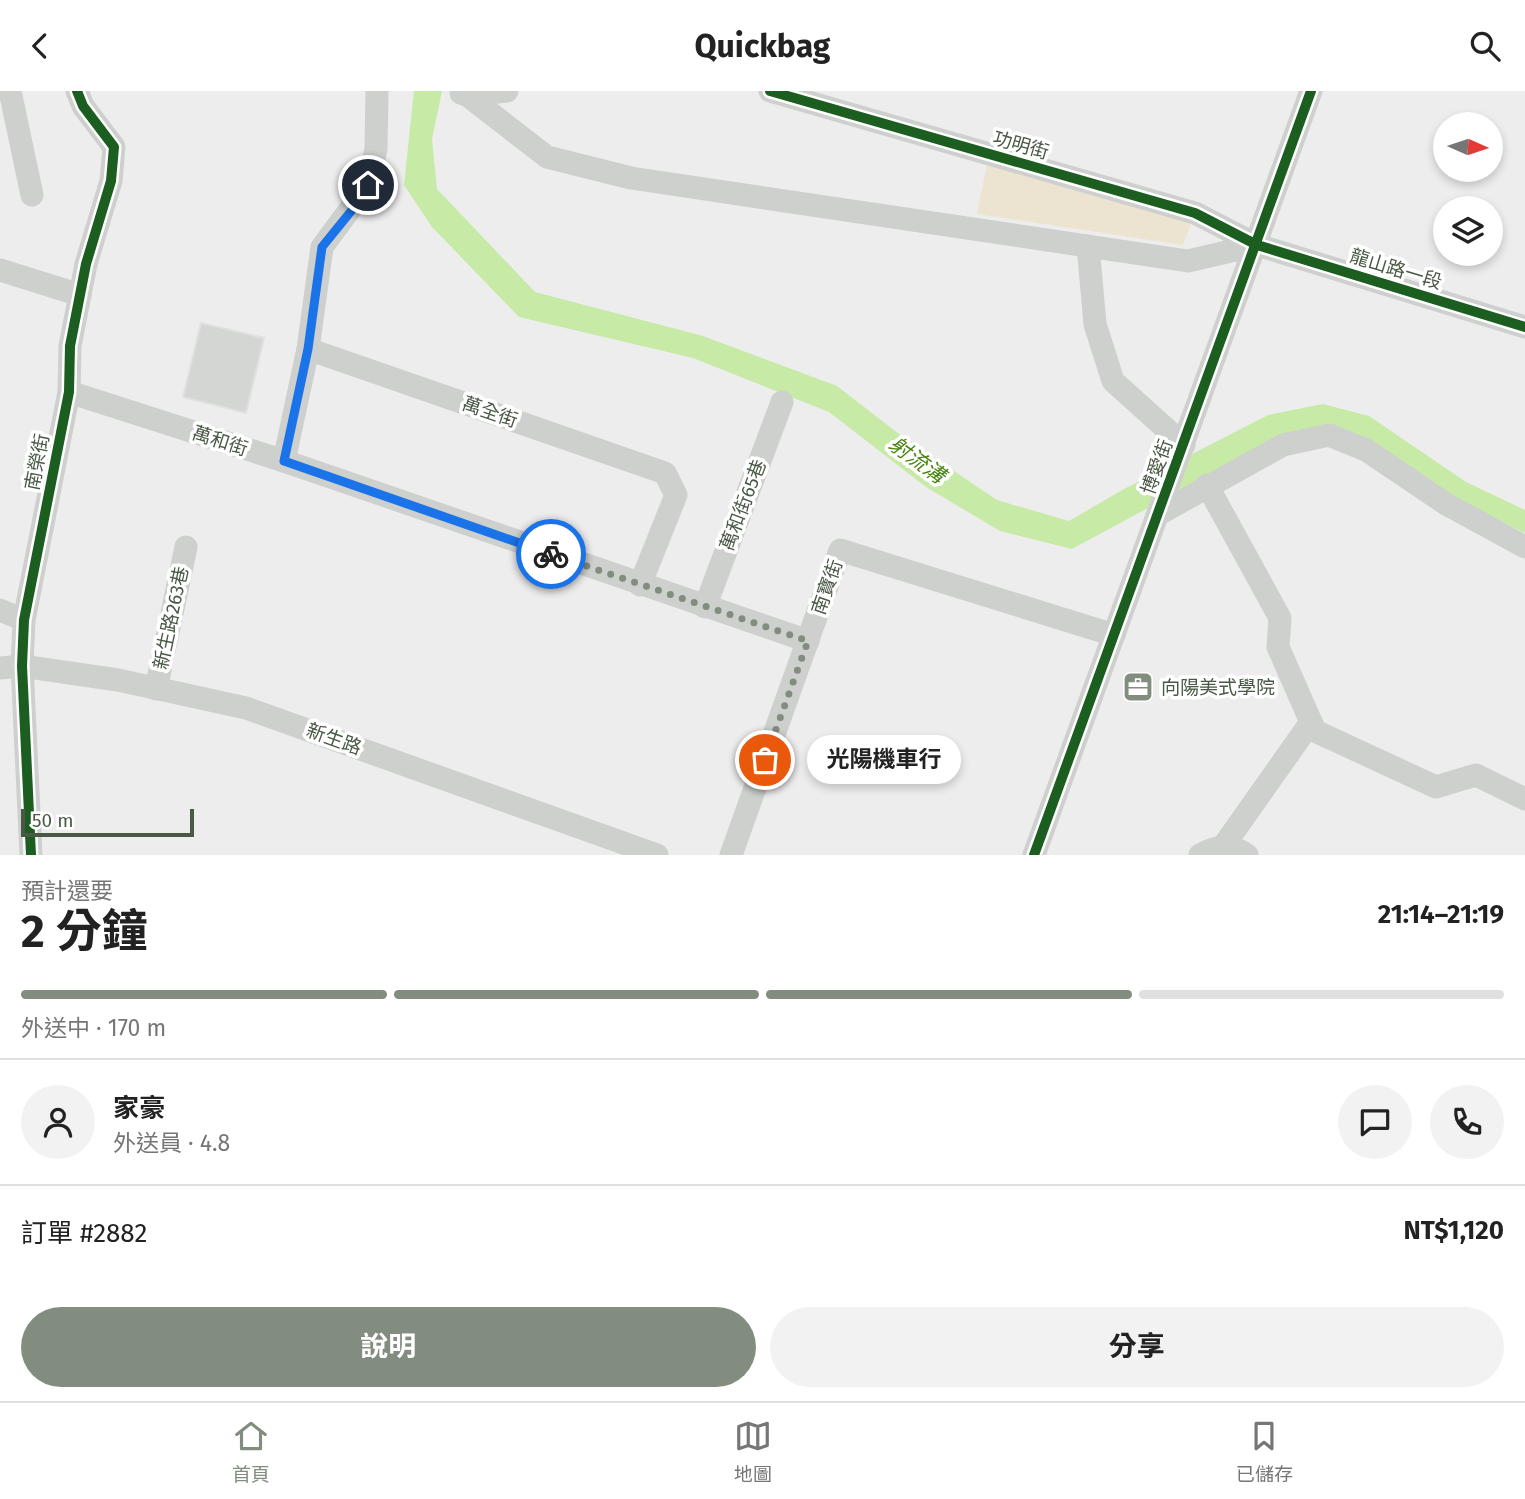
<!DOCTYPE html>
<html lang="zh-TW">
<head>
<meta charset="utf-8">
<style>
	body { margin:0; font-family:"Fira Sans","Noto Sans TC",sans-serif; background:#f2f2f2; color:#222; height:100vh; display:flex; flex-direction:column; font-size:26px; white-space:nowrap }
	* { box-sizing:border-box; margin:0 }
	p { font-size:23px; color:#767676 }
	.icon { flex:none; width:38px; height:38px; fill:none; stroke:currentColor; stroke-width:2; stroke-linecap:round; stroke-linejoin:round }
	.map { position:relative; height:764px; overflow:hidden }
	.side { display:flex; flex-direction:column; background:#fff; flex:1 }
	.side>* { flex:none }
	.needle { width:46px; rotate:93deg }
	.tools { position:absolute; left:1433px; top:21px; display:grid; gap:14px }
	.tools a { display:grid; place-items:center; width:70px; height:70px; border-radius:50%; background:#fff; box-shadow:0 4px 10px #0003; font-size:35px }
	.scale { position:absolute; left:21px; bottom:18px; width:173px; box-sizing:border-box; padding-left:7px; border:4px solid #495945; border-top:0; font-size:19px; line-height:24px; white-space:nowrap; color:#495945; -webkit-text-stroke:5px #fff; paint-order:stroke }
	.pin { position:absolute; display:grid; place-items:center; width:60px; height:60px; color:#fff; margin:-30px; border:4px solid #fff; border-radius:50%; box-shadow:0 2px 7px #0007 }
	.courier { position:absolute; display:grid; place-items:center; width:70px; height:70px; margin:-35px; border:5px solid #1a73e8; border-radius:50%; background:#fff; color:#222; box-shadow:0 2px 9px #0007 }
	.bubble { position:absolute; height:49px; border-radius:24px; background:#fff; box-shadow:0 4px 10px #0003; font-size:23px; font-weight:700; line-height:49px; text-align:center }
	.headline em { font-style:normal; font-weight:700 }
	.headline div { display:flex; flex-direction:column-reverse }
	.headline { display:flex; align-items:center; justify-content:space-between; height:119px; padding:0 21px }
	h1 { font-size:46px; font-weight:700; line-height:52px }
	.bar { display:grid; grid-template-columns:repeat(4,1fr); gap:10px 7px; align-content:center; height:84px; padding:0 21px }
	.bar i { height:9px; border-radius:5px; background:#e0e0e0 }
	.bar .selected { background:#828d80 }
	.bar p { grid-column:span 4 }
	.line { display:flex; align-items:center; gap:18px; padding:0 21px; border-top:2px solid #e0e0e0 }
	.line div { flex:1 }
	.round { display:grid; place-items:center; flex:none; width:74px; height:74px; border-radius:37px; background:#f2f2f2 }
	.action { display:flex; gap:14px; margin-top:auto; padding:14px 21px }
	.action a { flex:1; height:80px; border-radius:42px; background:#828d80; color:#fff; font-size:28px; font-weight:700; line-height:80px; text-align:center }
	.action a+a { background:#f2f2f2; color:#222 }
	header { display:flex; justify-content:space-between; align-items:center; height:91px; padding:0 21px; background:#fff; font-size:32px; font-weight:700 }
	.tab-bar { display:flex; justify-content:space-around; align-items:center; height:98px; border-top:2px solid #e0e0e0; background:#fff; font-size:19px; color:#767676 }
	.tab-bar a { display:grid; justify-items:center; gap:4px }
	.tab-bar .selected { color:#828d80 }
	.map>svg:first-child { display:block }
	.green { fill:#ece4d1 }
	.water { fill:#c7eaa7 }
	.building { fill:#d3d6d3; stroke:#dfe0df; stroke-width:2 }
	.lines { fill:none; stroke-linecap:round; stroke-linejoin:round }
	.minor { stroke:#cdd0cc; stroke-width:23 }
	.cycleway-casing { stroke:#fff; stroke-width:15 }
	.cycleway { stroke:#1b5e20; stroke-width:10 }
	.done { stroke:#828d80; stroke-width:7; stroke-dasharray:0 12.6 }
	.route { stroke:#1a73e8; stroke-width:9 }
	.labels { text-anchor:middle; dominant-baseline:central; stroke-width:7; stroke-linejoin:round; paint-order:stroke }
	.street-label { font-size:19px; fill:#495945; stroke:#fff }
	.poi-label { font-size:19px; fill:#495945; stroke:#fff; text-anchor:start }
	.water-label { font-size:21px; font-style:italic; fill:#478410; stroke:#fff }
</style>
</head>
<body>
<header><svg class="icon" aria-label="back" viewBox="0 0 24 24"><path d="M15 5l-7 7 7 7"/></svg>Quickbag<svg class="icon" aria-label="search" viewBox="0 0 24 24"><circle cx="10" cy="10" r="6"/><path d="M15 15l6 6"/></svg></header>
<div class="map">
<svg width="1525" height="764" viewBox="0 0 1525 764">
	<rect width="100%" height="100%" fill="#ededee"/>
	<polygon class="green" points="989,63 1195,122 1183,154 977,123"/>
	<polygon class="water" points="414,0 442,0 432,48 437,98 535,201 703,245 837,295 899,343 997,409 1069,430 1124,398 1268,324 1323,313 1369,325 1466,391 1525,419 1525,442 1446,403 1370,352 1272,350 1072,458 1000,440 926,396 829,321 693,267 519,226 432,136 404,94"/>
	<polygon class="building" points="201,232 264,247 246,322 183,306"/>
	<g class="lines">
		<g class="minor">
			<polyline points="10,0 32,104"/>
			<polyline points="770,0 1195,122 1257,154 1525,236"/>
			<polyline points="461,2 467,4 507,0"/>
			<polyline points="467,4 547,66 631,87 1188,170 1257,154"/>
			<polyline points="1088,155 1095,233 1113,290 1184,354"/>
			<polyline points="0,179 80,204"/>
			<polyline points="308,258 322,156 368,94 376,58 377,0"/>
			<polyline points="69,301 284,370 808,550"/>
			<polyline points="284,370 308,258 665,382 676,404 640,494"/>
			<polyline points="1207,394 1280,527 1278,556 1315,640 1436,696 1476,684 1525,708"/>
			<polyline points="1159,423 1283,354 1329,344 1366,359 1446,413 1525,456"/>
			<polyline points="705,516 782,311"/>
			<polyline points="0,519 24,529"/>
			<polyline points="0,577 22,575 118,589 246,617 657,764"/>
			<polyline points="156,598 186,456"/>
			<polyline points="1222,757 1311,631"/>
			<polyline points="31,764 22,575 24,529 69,301 70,255 86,173 111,90 114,56 83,15 77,0"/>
			<polyline points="731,764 840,459 1114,544"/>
			<polyline points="1034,764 1311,0"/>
			<path d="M1200,764C1216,755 1232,753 1247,764"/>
		</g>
		<g class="cycleway-casing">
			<g id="cycleway">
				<polyline points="770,0 1195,122 1257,154 1525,236"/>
				<polyline points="31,764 22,575 24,529 69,301 70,255 86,173 111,90 114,56 83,15 77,0"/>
				<polyline points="1034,764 1311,0"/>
			</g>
		</g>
		<use href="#cycleway" class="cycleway"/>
	</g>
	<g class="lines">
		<polyline class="done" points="551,463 808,550 765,669"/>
		<polyline class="route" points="368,94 352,119 322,156 308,258 284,370 551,463"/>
	</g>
	<defs>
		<g id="office-square" transform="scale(1.575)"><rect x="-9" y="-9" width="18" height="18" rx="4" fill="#828d80" stroke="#fff"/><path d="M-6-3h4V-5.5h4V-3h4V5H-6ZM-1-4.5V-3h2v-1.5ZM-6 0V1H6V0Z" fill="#fff"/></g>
	</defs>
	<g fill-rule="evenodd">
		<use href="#office-square" x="1138" y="596"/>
	</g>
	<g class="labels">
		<g class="street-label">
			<text transform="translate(1021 54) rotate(16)">功明街</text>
			<text transform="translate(1396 178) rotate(17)">龍山路一段</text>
			<text transform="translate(490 321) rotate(19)">萬全街</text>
			<text transform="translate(220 350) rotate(18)">萬和街</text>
			<text transform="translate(37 371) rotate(-79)">南榮街</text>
			<text transform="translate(1157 376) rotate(-70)">博愛街</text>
			<text transform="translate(743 414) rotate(-69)">萬和街65巷</text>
			<text transform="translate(827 496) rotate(-71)">南寶街</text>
			<text transform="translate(171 527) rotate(-78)">新生路263巷</text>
			<text transform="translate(334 648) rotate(20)">新生路</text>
		</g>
		<g class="poi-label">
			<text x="1161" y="596">向陽美式學院</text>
		</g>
		<g class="water-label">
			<text transform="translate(917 369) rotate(36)">射流溝</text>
		</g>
	</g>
</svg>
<div class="tools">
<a><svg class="needle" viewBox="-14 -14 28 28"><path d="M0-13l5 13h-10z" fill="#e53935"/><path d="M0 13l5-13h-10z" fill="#767676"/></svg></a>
<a><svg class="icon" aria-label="layers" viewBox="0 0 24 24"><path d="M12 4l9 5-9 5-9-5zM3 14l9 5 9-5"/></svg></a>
</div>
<div class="scale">50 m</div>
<div class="pin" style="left:765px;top:669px;background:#ea580c"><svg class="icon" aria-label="bag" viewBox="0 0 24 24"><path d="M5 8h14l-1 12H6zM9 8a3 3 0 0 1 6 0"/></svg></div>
<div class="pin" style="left:368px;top:94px;background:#1f2937"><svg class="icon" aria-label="home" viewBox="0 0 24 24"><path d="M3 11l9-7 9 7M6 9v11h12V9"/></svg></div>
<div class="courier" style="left:551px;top:463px"><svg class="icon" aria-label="bike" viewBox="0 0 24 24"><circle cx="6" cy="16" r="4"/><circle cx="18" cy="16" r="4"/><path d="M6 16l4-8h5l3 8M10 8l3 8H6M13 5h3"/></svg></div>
<div class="bubble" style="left:807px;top:644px;width:154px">光陽機車行</div>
</div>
<section class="side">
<div class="headline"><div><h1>2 分鐘</h1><p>預計還要</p></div><em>21:14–21:19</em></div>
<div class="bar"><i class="selected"></i><i class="selected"></i><i class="selected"></i><i></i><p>外送中 · 170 m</p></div>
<div class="line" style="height:126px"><a class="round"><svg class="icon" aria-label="person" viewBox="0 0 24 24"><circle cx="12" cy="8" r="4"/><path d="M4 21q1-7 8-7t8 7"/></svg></a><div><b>家豪</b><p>外送員 · 4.8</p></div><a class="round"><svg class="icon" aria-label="chat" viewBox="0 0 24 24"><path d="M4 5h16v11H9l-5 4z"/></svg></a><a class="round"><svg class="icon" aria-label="phone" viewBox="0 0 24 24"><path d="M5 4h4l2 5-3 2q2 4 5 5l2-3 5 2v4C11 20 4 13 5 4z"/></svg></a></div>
<div class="line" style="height:91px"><div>訂單 #2882</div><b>NT$1,120</b></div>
<div class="action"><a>說明</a><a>分享</a></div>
</section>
<nav class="tab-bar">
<a class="selected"><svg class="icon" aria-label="home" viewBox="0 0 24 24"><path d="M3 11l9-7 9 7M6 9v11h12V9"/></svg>首頁</a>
<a><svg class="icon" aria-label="map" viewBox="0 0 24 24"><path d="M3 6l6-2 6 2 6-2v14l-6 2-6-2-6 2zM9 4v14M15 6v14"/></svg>地圖</a>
<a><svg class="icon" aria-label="saved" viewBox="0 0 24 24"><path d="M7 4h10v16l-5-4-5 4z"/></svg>已儲存</a>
</nav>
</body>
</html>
